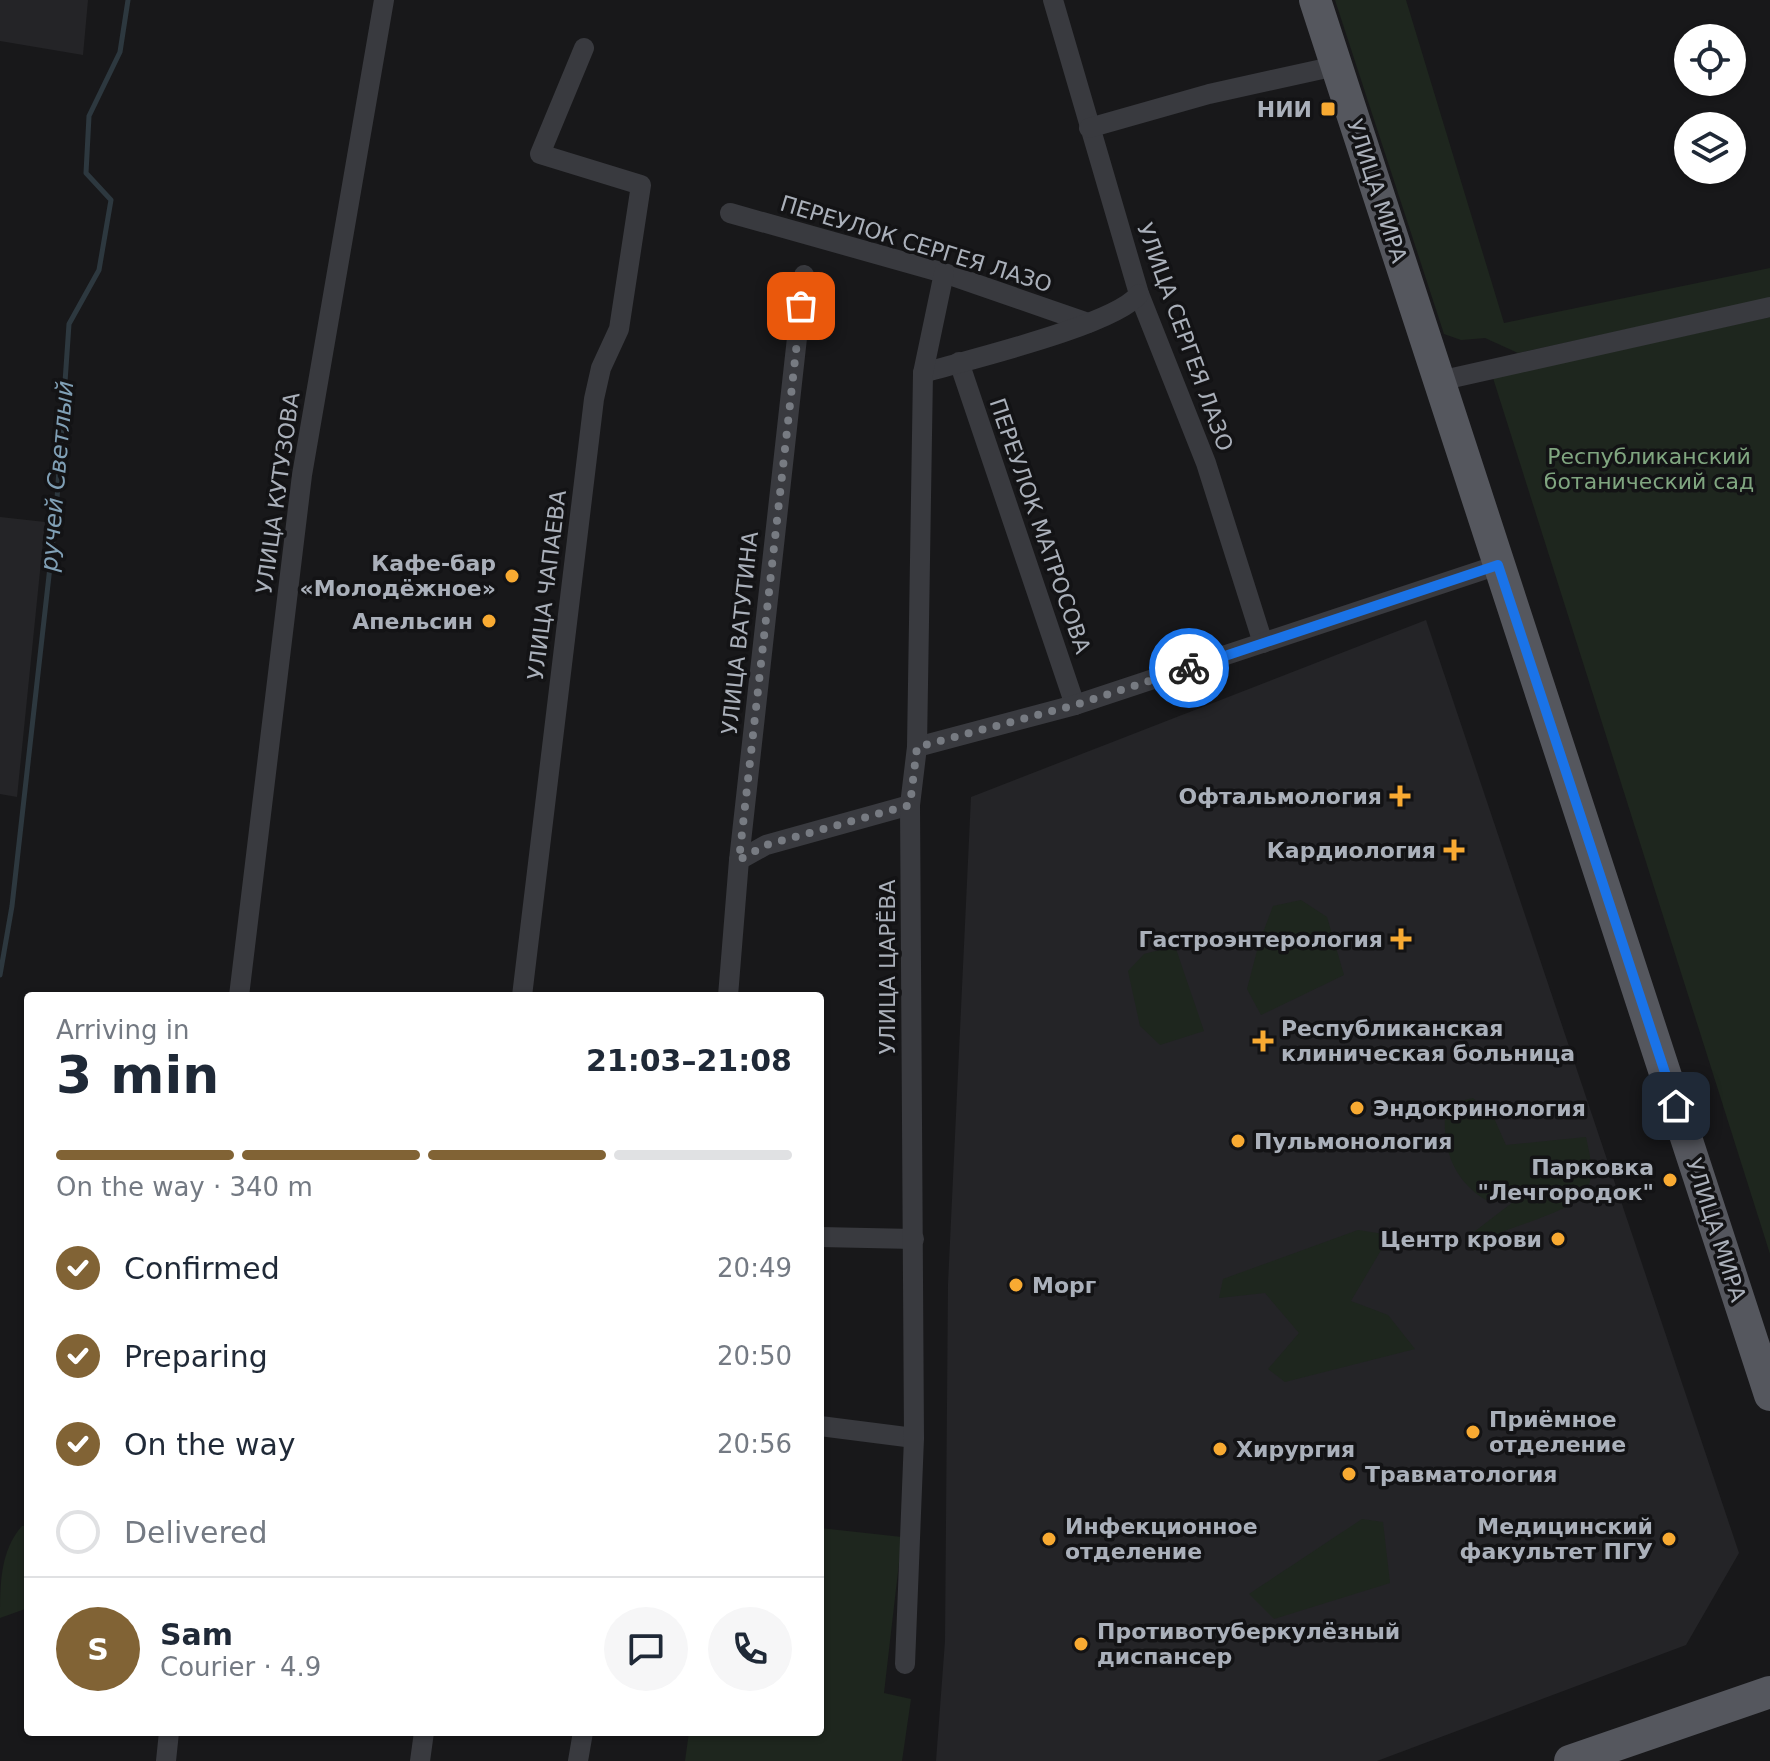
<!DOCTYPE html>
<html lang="en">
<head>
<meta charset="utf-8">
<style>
	body { margin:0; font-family:"DejaVu Sans",sans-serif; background:#f6f6f7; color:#1f2937; height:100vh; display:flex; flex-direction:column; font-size:30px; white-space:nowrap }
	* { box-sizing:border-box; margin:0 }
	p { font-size:26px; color:#747a83 }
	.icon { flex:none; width:44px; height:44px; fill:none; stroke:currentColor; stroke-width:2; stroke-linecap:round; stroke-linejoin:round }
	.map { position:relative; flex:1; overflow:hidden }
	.drawer { position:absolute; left:24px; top:992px; width:800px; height:744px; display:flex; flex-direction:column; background:#fff; border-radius:8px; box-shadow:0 2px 6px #0004 }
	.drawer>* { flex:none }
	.tools { position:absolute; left:1674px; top:24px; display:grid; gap:16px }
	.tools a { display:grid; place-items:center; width:72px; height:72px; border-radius:50%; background:#fff; box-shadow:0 2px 6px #0004; font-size:40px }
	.pin { position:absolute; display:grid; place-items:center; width:68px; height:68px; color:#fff; margin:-34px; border-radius:16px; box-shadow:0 4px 12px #0006 }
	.courier { position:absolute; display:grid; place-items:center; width:80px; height:80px; margin:-40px; border:6px solid #1a73e8; border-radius:50%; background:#fff; color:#222; box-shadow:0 2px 10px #0007 }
	.overview em { font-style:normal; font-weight:800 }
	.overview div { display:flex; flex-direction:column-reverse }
	.overview { display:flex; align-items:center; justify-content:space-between; height:136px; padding:0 32px }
	h1 { font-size:52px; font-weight:800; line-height:60px }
	.bar { display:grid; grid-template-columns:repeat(4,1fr); gap:12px 8px; align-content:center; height:96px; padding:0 32px }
	.bar i { height:10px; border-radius:6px; background:#e0e1e3 }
	.bar .selected { background:#816335 }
	.bar p { grid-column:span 4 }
	.line { display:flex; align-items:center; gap:20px; padding:0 32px; border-top:2px solid #e0e1e3 }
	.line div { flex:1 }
	.round { display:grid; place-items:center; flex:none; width:84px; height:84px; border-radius:42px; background:#f6f6f7 }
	ol { padding:0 32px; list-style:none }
	li { display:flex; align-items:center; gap:24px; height:88px }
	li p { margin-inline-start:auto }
	li .icon { padding:8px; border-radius:50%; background:#816335; color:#fff; stroke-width:4 }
	li:last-child { color:#747a83 }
	li i { width:44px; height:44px; border:4px solid #e0e1e3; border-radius:50% }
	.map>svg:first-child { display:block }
	.built { fill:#242427 }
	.green { fill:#1e261e }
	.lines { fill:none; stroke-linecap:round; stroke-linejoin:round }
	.stream { stroke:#2d383f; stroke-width:5 }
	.minor { stroke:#393a3f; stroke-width:20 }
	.primary { stroke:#55575e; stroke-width:32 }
	.done { stroke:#777b82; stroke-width:8; stroke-dasharray:0 14.4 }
	.route { stroke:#1a73e8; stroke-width:10 }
	.poi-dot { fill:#f8aa32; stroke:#131315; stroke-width:3 }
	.labels { text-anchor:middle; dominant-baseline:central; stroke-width:7; stroke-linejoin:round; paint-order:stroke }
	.poi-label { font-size:22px; font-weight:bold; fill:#aab0ba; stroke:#131315; text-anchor:end }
	.street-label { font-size:22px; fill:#aab0ba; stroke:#131315 }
	.park-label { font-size:22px; fill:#80a680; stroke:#131315 }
	.water-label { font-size:24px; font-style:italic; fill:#80a0b6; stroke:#131315 }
</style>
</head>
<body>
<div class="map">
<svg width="1770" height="1761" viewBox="0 0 1770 1761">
	<rect width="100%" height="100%" fill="#18181a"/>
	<g class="built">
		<polygon points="0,0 88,0 83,55 0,41"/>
		<polygon points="0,517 45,522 17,797 0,794"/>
		<polygon points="1426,620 1739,1553 1686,1645 1377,1761 936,1761 945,1641 948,1284 971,797"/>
	</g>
	<g class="green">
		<polygon points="1335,0 1406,0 1504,323 1770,268 1770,298 1518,353 1485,338 1461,340 1444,334"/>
		<polygon points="1770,317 1770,1254 1493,378"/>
		<polygon points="1301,900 1327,917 1344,975 1261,1015 1247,989 1259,943 1273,906"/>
		<polygon points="1175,946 1204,1031 1160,1045 1140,1026 1128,971 1144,954"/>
		<path d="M1473,1098L1494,1118L1506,1145L1586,1137C1589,1152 1595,1172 1588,1187C1577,1214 1503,1226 1478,1244L1466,1243L1470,1235L1517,1199L1503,1187L1486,1200C1451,1179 1441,1144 1446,1105Z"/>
		<polygon points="1358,1230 1390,1235 1351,1301 1388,1315 1415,1349 1285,1382 1268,1369 1299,1333 1265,1293 1219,1298 1223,1279"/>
		<polygon points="1362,1519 1383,1522 1390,1583 1274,1619 1249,1594"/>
		<path d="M22,1526H28V1608L0,1618C0,1584 0,1551 22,1526Z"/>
		<polygon points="820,1528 902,1537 884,1693 911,1699 902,1761 685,1761 689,1732 820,1732"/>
	</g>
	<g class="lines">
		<polyline class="stream" points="0,975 12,906 56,513 69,324 99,270 111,200 86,173 89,116 120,52 128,0"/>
		<g class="minor">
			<polyline points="1053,0 1139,294 1206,463 1263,643"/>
			<polyline points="1089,128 1209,94 1336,66"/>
			<polyline points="730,213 944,273 1088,323"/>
			<polyline points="959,362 1075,705"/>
			<path d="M923,373C967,360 1116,325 1139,294"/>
			<polyline points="1439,381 1770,307"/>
			<polyline points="917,747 1075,705 1498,565"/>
			<polyline points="739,860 766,845 910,805"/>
			<polyline points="239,996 302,475 384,0"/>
			<polyline points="522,996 594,399 601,368 619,329 641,185 540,154 584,48"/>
			<polyline points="728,996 739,860 804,275"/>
			<polyline points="820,1237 914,1239"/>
			<polyline points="820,1426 914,1438"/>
			<polyline points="905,1664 914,1438 910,805 917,747 923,373 944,273"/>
			<polyline points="166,1761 169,1732"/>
			<polyline points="420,1761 424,1732"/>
			<polyline points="578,1761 583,1732"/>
		</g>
		<g class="primary">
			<polyline points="1315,0 1770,1395"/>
			<polyline points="1570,1761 1770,1692"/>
		</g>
	</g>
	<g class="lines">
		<polyline class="done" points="801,306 739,860 766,845 910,805 917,747 1075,705 1189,668"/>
		<polyline class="route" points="1189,668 1498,565 1676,1106"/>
	</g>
	<g class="poi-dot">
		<rect x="1320" y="101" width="16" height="16" rx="4"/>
		<circle cx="512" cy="576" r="8"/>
		<circle cx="489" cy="621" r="8"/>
		<path d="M1396 784h8v8h8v8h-8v8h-8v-8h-8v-8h8z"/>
		<path d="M1450 838h8v8h8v8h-8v8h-8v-8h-8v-8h8z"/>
		<path d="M1397 927h8v8h8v8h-8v8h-8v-8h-8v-8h8z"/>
		<path d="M1259 1029h8v8h8v8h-8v8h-8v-8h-8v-8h8z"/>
		<circle cx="1357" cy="1108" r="8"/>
		<circle cx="1238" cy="1141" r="8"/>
		<circle cx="1670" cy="1180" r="8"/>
		<circle cx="1558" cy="1239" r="8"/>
		<circle cx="1016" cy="1285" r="8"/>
		<circle cx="1473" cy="1432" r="8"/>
		<circle cx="1220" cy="1449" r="8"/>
		<circle cx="1349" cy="1474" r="8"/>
		<circle cx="1049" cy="1539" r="8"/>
		<circle cx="1669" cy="1539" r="8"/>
		<circle cx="1081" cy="1644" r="8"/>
	</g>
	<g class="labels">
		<g class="poi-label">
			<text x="1312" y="109">НИИ</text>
			<text x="496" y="563">Кафе-бар<tspan x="496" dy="25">«Молодёжное»</tspan></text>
			<text x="473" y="621">Апельсин</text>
			<text x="1382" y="796">Офтальмология</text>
			<text x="1436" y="850">Кардиология</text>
			<text x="1383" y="939">Гастроэнтерология</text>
			<text x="1281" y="1028" text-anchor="start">Республиканская<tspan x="1281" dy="25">клиническая больница</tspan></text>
			<text x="1373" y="1108" text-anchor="start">Эндокринология</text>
			<text x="1254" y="1141" text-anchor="start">Пульмонология</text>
			<text x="1654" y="1167">Парковка<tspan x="1654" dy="25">"Лечгородок"</tspan></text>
			<text x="1542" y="1239">Центр крови</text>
			<text x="1032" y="1285" text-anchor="start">Морг</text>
			<text x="1489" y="1419" text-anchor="start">Приёмное<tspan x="1489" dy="25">отделение</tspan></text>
			<text x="1236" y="1449" text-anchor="start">Хирургия</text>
			<text x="1365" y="1474" text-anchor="start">Травматология</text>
			<text x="1065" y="1526" text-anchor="start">Инфекционное<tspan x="1065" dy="25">отделение</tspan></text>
			<text x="1653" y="1526">Медицинский<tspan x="1653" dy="25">факультет ПГУ</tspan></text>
			<text x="1097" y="1631" text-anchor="start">Противотуберкулёзный<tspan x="1097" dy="25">диспансер</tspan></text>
		</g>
		<g class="street-label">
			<text transform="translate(1377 191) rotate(72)">УЛИЦА МИРА</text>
			<text transform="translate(916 244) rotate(17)">ПЕРЕУЛОК СЕРГЕЯ ЛАЗО</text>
			<text transform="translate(1185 337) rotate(70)">УЛИЦА СЕРГЕЯ ЛАЗО</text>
			<text transform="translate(278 493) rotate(-82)">УЛИЦА КУТУЗОВА</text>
			<text transform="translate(1040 526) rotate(71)">ПЕРЕУЛОК МАТРОСОВА</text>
			<text transform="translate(547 585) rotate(-83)">УЛИЦА ЧАПАЕВА</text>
			<text transform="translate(740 633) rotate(-84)">УЛИЦА ВАТУТИНА</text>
			<text transform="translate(887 967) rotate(-90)">УЛИЦА ЦАРЁВА</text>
			<text transform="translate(1716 1230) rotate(72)">УЛИЦА МИРА</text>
		</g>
		<g class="park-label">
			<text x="1649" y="456">Республиканский<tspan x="1649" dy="25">ботанический сад</tspan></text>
		</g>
		<g class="water-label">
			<text transform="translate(57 476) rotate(-85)">ручей Светлый</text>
		</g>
	</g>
</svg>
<div class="tools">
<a><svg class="icon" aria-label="locate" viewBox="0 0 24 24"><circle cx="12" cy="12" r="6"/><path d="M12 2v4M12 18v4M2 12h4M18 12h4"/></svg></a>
<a><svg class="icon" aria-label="layers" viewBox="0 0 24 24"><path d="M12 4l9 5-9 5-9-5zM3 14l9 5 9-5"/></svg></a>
</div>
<div class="pin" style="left:801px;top:306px;background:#ea580c"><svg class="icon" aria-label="bag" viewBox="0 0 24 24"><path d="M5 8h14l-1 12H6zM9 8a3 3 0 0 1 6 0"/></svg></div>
<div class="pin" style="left:1676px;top:1106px;background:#1f2937"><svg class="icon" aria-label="home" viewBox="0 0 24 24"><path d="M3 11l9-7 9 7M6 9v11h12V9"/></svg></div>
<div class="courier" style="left:1189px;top:668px"><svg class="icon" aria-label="bike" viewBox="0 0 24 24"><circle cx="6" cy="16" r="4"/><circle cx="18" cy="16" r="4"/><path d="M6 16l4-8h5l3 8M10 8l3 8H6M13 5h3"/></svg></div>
<section class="drawer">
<div class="overview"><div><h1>3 min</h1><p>Arriving in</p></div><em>21:03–21:08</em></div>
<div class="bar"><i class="selected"></i><i class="selected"></i><i class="selected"></i><i></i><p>On the way · 340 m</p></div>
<ol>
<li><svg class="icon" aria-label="check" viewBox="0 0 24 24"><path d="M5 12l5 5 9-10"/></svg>Confirmed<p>20:49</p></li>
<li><svg class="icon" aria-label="check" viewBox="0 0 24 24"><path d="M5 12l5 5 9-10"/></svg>Preparing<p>20:50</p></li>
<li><svg class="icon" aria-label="check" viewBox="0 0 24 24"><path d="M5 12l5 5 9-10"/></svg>On the way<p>20:56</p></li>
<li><i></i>Delivered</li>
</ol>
<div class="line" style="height:144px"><b class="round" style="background:#816335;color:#fff">S</b><div><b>Sam</b><p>Courier · 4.9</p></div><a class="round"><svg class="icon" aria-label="chat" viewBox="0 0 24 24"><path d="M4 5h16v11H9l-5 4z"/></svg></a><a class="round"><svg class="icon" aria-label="phone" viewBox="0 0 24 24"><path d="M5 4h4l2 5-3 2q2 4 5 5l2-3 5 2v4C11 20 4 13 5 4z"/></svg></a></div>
</section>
</div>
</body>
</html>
